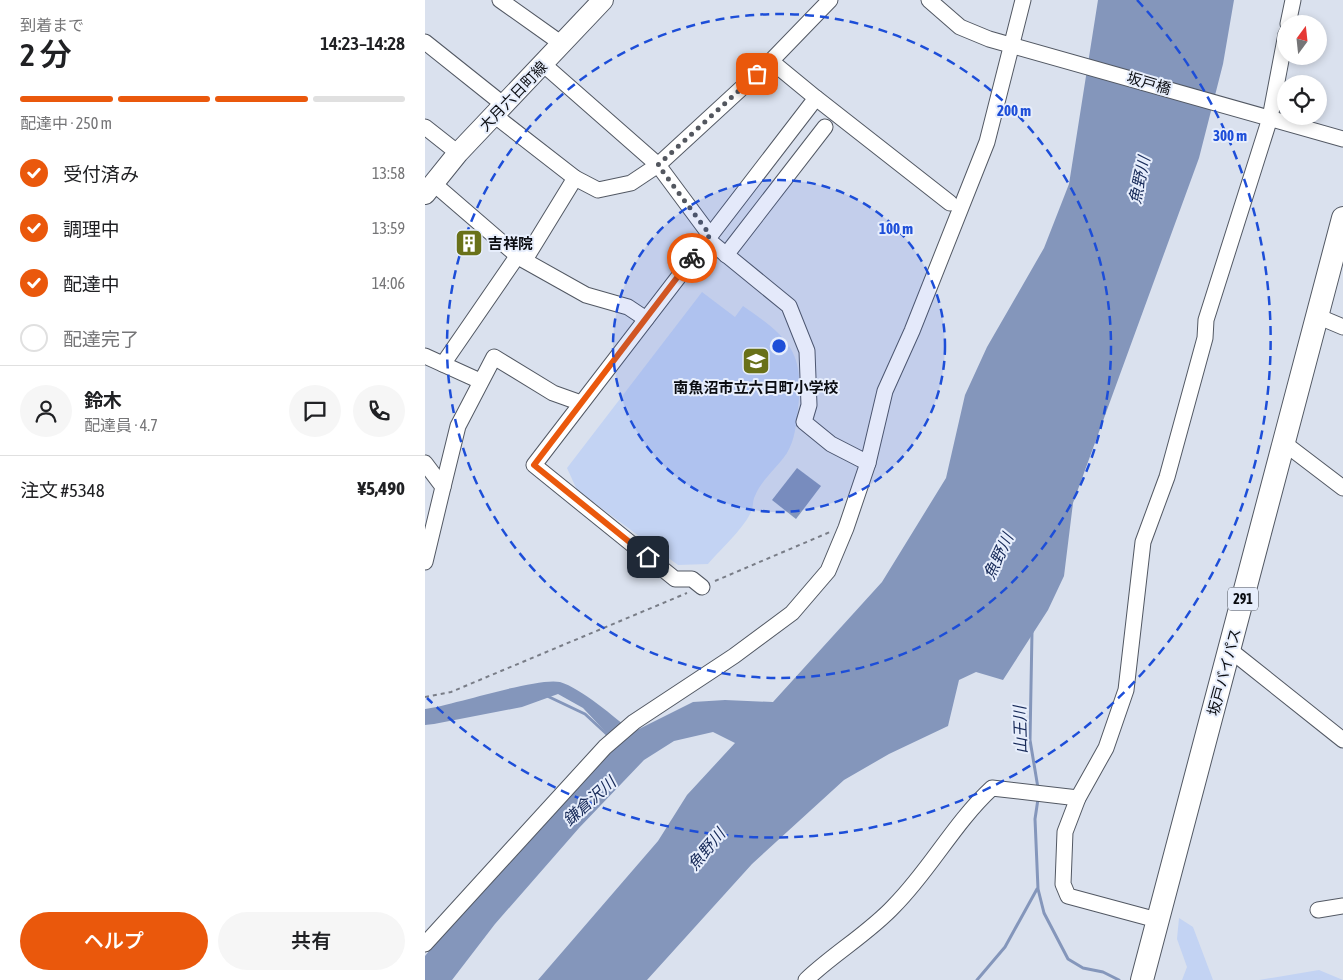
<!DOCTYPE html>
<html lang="ja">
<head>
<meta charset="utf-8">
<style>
	body { margin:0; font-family:"Asap Condensed","Noto Sans JP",sans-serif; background:#f6f6f6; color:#202124; height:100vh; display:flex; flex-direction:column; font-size:19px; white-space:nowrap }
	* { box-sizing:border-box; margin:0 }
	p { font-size:16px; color:#757577 }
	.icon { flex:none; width:28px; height:28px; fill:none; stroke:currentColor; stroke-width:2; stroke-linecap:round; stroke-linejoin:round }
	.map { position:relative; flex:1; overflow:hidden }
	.details { display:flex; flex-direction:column; background:#fff; width:425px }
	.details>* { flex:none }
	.needle { width:32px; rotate:15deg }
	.controls { position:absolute; left:852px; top:15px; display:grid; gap:10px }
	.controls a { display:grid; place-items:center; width:50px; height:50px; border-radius:50%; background:#fff; box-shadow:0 2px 8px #0003; font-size:25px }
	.pin { position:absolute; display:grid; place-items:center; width:42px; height:42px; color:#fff; margin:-21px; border-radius:10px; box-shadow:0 2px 8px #0006 }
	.courier { position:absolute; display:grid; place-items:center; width:50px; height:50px; margin:-25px; border:4px solid #ea580c; border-radius:50%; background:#fff; color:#222; box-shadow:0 1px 6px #0007 }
	.headline em { font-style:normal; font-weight:600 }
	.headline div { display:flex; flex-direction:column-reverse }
	.headline { display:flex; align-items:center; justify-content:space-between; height:85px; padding:0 20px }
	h1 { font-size:32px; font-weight:600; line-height:38px }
	.bar { display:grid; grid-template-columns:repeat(4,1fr); gap:8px 5px; align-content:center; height:60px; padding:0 20px }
	.bar i { height:6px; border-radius:4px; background:#e0e0e0 }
	.bar .on { background:#ea580c }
	.bar p { grid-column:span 4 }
	.line { display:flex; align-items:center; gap:12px; padding:0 20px; border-top:1px solid #e0e0e0 }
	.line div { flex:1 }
	.round { display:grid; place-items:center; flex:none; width:52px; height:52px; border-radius:26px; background:#f6f6f6 }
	ol { padding:0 20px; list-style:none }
	li { display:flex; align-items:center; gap:15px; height:55px }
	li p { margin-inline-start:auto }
	li .icon { padding:5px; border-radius:50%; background:#ea580c; color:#fff; stroke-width:4 }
	li:last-child { color:#757577 }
	li i { width:28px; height:28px; border:2px solid #e0e0e0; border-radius:50% }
	.cta { display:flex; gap:10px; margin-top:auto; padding:10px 20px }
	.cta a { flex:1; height:58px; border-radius:30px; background:#ea580c; color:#fff; font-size:20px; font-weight:600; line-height:58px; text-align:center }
	.cta a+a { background:#f6f6f6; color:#202124 }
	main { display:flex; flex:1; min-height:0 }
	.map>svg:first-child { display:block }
	.green { fill:#c3d3f3 }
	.water { fill:#8496bb }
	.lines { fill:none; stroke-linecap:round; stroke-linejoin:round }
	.stream { stroke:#8496bb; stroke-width:3 }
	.minor-casing { stroke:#525863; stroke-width:17 }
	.major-casing { stroke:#525863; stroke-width:22 }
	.highway-casing { stroke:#525863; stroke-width:24 }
	.path { stroke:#797d87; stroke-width:2; stroke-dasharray:4 4; stroke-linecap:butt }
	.minor { stroke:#fff; stroke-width:15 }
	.major { stroke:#fff; stroke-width:20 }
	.highway { stroke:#fff; stroke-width:22 }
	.done { stroke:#53575f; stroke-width:5; stroke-dasharray:0 9 }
	.route { stroke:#ea580c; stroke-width:6 }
	.ring { fill:none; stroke:#1d4ed8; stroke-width:2.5; stroke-dasharray:9 6 }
	.labels { text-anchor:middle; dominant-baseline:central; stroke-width:4; stroke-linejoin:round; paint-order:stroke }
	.shield { fill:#e7eefc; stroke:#4d5058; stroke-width:1 }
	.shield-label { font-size:14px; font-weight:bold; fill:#0b0d12 }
	.street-label { font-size:15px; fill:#0b0d12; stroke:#e7eefc }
	.poi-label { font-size:15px; font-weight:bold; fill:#0b0d12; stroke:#e7eefc; text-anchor:start }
	.water-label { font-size:16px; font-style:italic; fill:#162958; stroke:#e7eefc }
	.centre { fill:#1d4ed8; stroke:#e7eefc; stroke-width:2.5 }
	.ring-label { font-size:15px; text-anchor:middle; font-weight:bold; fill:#1d4ed8; stroke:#e7eefc; stroke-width:4; stroke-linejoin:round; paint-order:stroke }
</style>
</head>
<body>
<main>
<section class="details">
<div class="headline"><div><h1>2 分</h1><p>到着まで</p></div><em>14:23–14:28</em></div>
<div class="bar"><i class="on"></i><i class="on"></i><i class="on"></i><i></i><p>配達中 · 250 m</p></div>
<ol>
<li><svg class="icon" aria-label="check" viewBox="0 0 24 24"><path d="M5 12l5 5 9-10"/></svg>受付済み<p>13:58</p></li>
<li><svg class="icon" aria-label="check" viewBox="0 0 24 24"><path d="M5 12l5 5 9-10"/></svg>調理中<p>13:59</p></li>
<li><svg class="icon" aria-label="check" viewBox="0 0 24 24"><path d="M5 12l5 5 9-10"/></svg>配達中<p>14:06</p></li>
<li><i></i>配達完了</li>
</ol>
<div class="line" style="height:90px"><a class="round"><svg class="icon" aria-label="person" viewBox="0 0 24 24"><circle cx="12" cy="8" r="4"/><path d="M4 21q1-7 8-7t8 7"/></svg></a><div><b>鈴木</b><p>配達員 · 4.7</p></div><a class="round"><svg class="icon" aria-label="chat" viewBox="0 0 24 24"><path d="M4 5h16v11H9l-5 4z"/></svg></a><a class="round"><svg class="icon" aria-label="phone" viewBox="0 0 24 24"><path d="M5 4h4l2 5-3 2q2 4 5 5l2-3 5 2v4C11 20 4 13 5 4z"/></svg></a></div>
<div class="line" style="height:65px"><div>注文 #5348</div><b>¥5,490</b></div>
<div class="cta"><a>ヘルプ</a><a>共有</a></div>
</section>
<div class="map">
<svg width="918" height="980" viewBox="0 0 918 980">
	<rect width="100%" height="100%" fill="#dae1ee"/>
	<g class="green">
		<path d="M277,292L310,317L318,306C363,337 380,351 373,409C371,425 370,439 362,453C353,467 336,480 330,496C327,501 329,508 325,514C317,530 295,550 283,564L253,565L152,490L142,468Z"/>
		<polygon points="754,918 768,927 788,980 757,980 762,967 752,939"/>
		<polygon points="894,970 918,980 834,980"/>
	</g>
	<g class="water">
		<path d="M673,0H809L798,64L774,158L648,503L639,576L623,610L578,680L551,672L534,680L523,726L464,754L419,780L327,864L222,980H113L233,841L262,795L310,743L288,732L249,741L219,760L154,828L70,924L27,980H0V956L116,813L193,745L158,708L133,694L97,707L9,724L0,725V709C29,705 112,677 135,682C156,688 190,718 208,732L268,702L300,700L348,702L457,582L521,478L540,395L562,347L619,248L644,184Z"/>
		<polygon points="372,468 396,486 371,519 347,500"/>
	</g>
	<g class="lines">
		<g class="stream">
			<polyline points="607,632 605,740 613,788"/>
			<polyline points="120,695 160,714 186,738"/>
			<polyline points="613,799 610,819 613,889 619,913 643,959 658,968 678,972 694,980"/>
			<polyline points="552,980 580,947 612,889"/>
		</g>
		<g class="minor-casing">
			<g id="minor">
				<polyline points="75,0 137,44"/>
				<polyline points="504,0 535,27 564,39 918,139"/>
				<polyline points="863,24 868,0"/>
				<polyline points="0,42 79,105"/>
				<polyline points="118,64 233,165 285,235"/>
				<polyline points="391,98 525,203"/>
				<polyline points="69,115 150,178 173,190 206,183 233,165 346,61 405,0"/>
				<polyline points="0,127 33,153"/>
				<polyline points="8,183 95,258 161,295 203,307 221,319"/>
				<polyline points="282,239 364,306 382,351 384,405 379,422 406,444 443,463"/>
				<polyline points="301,255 400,127"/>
				<polyline points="892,316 918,327"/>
				<polyline points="0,356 55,381"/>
				<polyline points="18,364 91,258 101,258 150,178"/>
				<polyline points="859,443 918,488"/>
				<polyline points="0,463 18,487 0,562"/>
				<polyline points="18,487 33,426 69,357 128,393 156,403"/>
				<polyline points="277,587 267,579 250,579 109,465 391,98 346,61"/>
				<polyline points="805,650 918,740"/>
				<polyline points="893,910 918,906"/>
				<polyline points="732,920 643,896 638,884 640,832 653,798 681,748 701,690 718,542 742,477 780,338 781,320 845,118 861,34"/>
				<polyline points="0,944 180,747 209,722 309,656 367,613 403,571 421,528 443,463 460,391 487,331 562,142 598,0"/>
				<path d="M381,980C408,954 444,933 469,906C505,870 529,823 567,788L653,798"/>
			</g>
		</g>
		<g class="major-casing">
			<polyline id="major" points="0,194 33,153 178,0"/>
		</g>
		<g class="highway-casing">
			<polyline id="highway" points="717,980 918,218"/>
		</g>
		<g class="path">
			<polyline points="290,581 405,532"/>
			<polyline points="0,697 26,692 262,593"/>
		</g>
		<use href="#minor" class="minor"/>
		<use href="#major" class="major"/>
		<use href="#highway" class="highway"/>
	</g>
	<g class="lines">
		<polyline class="done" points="267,258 285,235 233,165 332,74"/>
		<polyline class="route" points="223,557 109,465 267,258"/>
	</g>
	<circle cx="354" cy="346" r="166" fill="#1d4ed8" fill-opacity=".12"/>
	<g class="ring">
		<circle cx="354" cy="346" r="166"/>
		<circle cx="354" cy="346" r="332"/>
		<path d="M712 0A498 498 0 0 1 2 698"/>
	</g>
	<defs>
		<g id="building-square" transform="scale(1.4375)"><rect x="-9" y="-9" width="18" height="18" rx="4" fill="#697119" stroke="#e7eefc"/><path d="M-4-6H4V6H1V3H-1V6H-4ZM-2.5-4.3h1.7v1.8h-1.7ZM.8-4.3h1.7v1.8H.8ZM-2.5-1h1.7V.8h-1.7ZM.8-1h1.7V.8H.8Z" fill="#fff"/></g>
		<g id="school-square" transform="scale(1.4375)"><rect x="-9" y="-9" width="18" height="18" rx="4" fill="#697119" stroke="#e7eefc"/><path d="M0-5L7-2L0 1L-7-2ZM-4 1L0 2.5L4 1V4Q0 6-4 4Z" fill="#fff"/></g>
	</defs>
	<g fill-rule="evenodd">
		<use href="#building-square" x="44" y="243"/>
		<use href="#school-square" x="331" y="361"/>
	</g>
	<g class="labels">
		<rect class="shield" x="803" y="587.5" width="30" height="23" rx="4"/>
		<g class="shield-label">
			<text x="818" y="599">291</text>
		</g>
		<g class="street-label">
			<text transform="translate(724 83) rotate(16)">坂戸橋</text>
			<text transform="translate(88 96) rotate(-46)">大月六日町線</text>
			<text transform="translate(799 672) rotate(-75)">坂戸バイパス</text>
		</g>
		<g class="poi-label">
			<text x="63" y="243">吉祥院</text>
			<text x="331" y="387" text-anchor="middle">南魚沼市立六日町小学校</text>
		</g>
		<g class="water-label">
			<text transform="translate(714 180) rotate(-78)">魚野川</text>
			<text transform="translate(573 556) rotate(-65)">魚野川</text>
			<text transform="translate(595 730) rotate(-92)">山王川</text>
			<text transform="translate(164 801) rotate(-42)">鎌倉沢川</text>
			<text transform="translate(281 849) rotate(-50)">魚野川</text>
		</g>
	</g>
	<circle cx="354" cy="346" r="8" class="centre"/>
	<g class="ring-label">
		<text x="589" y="116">200 m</text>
		<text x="805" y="141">300 m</text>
		<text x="471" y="234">100 m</text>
	</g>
</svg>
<div class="controls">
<a><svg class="needle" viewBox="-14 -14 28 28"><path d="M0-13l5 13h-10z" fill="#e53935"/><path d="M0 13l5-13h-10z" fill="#757577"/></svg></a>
<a><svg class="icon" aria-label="locate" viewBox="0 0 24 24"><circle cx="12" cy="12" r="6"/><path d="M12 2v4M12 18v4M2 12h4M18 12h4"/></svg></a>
</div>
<div class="pin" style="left:332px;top:74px;background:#ea580c"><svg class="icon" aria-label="bag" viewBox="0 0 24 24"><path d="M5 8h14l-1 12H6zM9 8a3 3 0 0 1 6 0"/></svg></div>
<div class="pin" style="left:223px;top:557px;background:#1f2937"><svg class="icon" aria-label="home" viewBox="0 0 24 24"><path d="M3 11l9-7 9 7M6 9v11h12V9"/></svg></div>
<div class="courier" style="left:267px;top:258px"><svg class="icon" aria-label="bike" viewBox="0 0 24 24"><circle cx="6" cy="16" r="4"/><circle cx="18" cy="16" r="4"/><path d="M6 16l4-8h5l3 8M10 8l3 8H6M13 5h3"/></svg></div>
</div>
</main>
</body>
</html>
